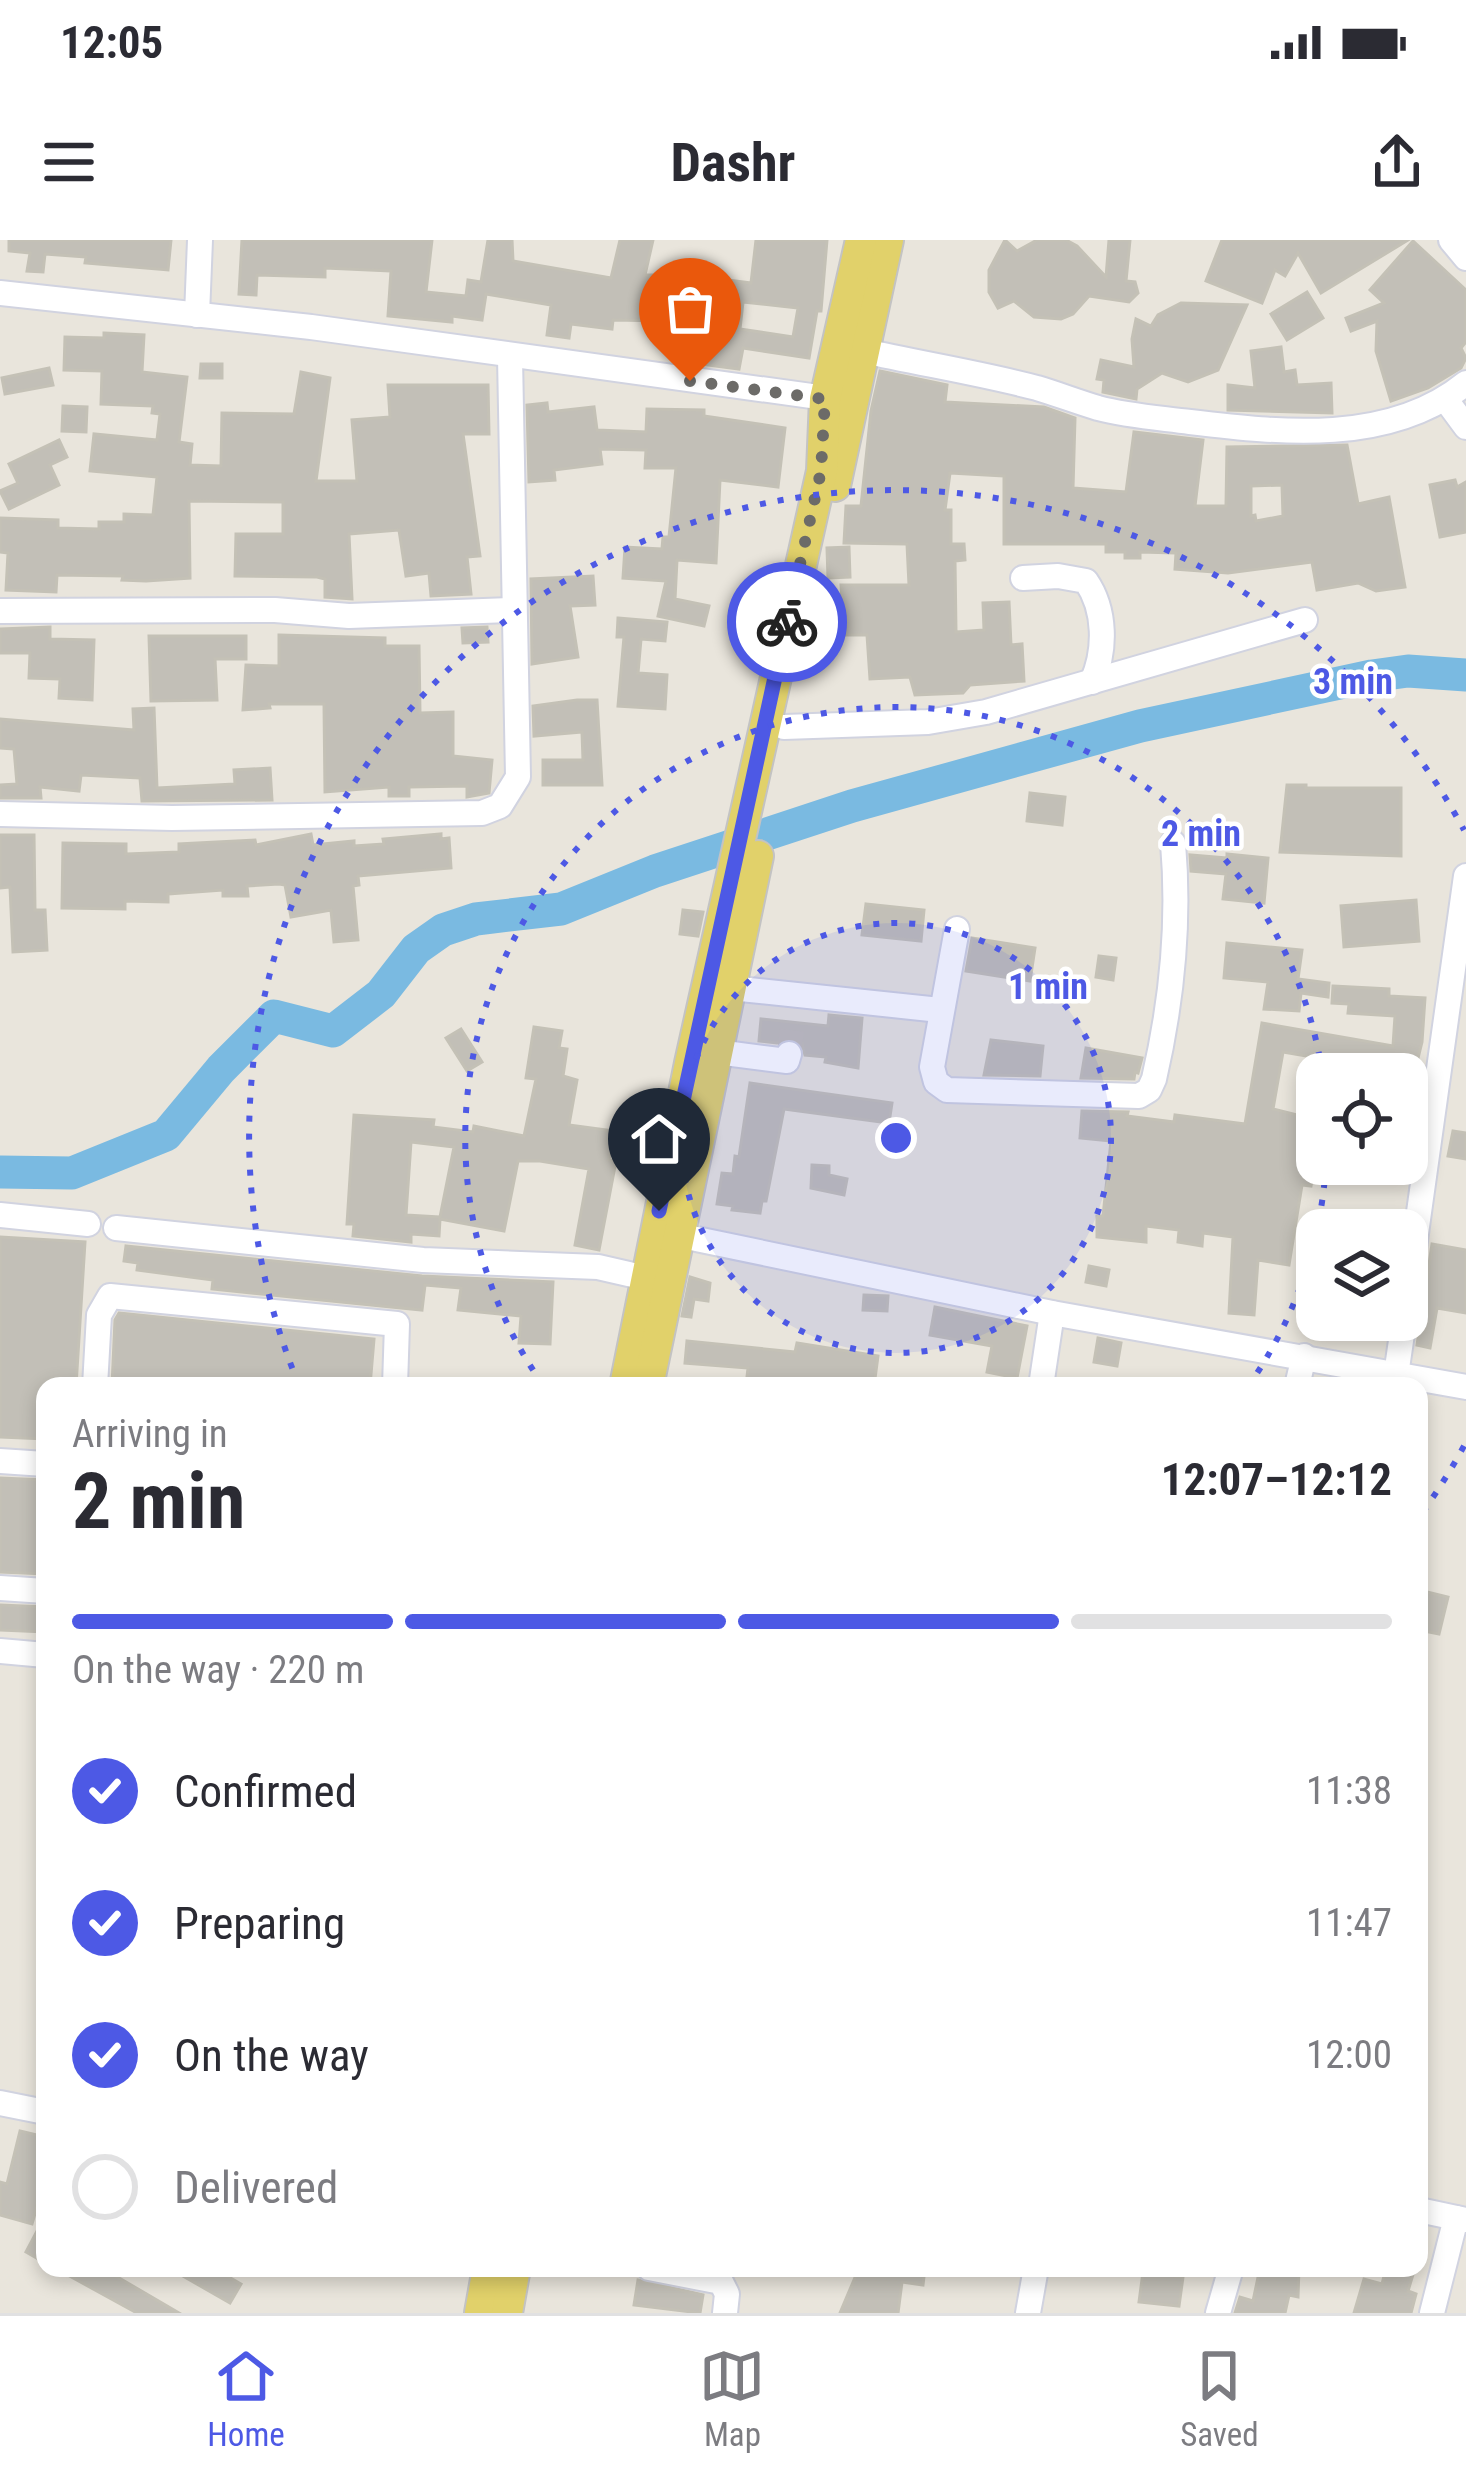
<!DOCTYPE html>
<html lang="en">
<head>
<meta charset="utf-8">
<style>
	body { margin:0; font-family:"Roboto Condensed",sans-serif; background:#f7f7f7; color:#2b2b33; height:100vh; display:flex; flex-direction:column; font-size:45px; white-space:nowrap }
	* { box-sizing:border-box; margin:0 }
	p { font-size:39px; color:#7c7c81 }
	.icon { flex:none; width:66px; height:66px; fill:none; stroke:currentColor; stroke-width:2; stroke-linecap:round; stroke-linejoin:round }
	.map { position:relative; flex:1; overflow:hidden }
	.sheet { position:absolute; left:36px; top:1137px; width:1392px; height:900px; display:flex; flex-direction:column; background:#fff; border-radius:24px; box-shadow:0 6px 18px #0003 }
	.sheet>* { flex:none }
	.fabs { position:absolute; left:1296px; top:813px; display:grid; gap:24px }
	.fabs a { display:grid; place-items:center; width:132px; height:132px; border-radius:24px; background:#fff; box-shadow:0 6px 18px #0003; font-size:60px }
	.pin { position:absolute; display:grid; place-items:center; width:102px; height:102px; color:#fff; margin:-123px -51px; border-radius:50% 50% 50% 0; rotate:-45deg; box-shadow:0 0 12px #0007 }
	.pin .icon { rotate:45deg }
	.courier { position:absolute; display:grid; place-items:center; width:120px; height:120px; margin:-60px; border:9px solid #4d59e5; border-radius:50%; background:#fff; color:#222; box-shadow:0 3px 15px #0007 }
	.summary em { font-style:normal; font-weight:700 }
	.summary div { display:flex; flex-direction:column-reverse }
	.summary { display:flex; align-items:center; justify-content:space-between; height:204px; padding:0 36px }
	h1 { font-size:78px; font-weight:700; line-height:90px }
	.bar { display:grid; grid-template-columns:repeat(4,1fr); gap:18px 12px; align-content:center; height:144px; padding:0 36px }
	.bar i { height:15px; border-radius:9px; background:#e1e1e2 }
	.bar .current { background:#4d59e5 }
	.bar p { grid-column:span 4 }
	ol { padding:0 36px; list-style:none }
	li { display:flex; align-items:center; gap:36px; height:132px }
	li p { margin-inline-start:auto }
	li .icon { padding:12px; border-radius:50%; background:#4d59e5; color:#fff; stroke-width:4 }
	li:last-child { color:#7c7c81 }
	li i { width:66px; height:66px; border:6px solid #e1e1e2; border-radius:50% }
	.status { display:flex; justify-content:space-between; align-items:center; height:84px; padding:0 60px; background:#fff; direction:ltr }
	.status svg { height:33px; fill:currentColor }
	header { display:flex; justify-content:space-between; align-items:center; height:156px; padding:0 36px; background:#fff; font-size:54px; font-weight:700 }
	.dock { display:flex; justify-content:space-around; align-items:center; height:168px; border-top:3px solid #e1e1e2; background:#fff; font-size:33px; color:#7c7c81 }
	.dock a { display:grid; justify-items:center; gap:6px }
	.dock .current { color:#4d59e5 }
	.map>svg:first-child { display:block }
	.lines { fill:none; stroke-linecap:round; stroke-linejoin:round }
	.river { stroke:#7abae1; stroke-width:33 }
	.building { fill:#c2bfb7; stroke:#c4c1b6; stroke-width:3; fill-rule:evenodd }
	.minor-tunnel { stroke:#c3bfb8; stroke-width:24; stroke-dasharray:24 12; stroke-linecap:butt }
	.minor-casing { stroke:#d1d3e0; stroke-width:28 }
	.major-casing { stroke:#c3c3c3; stroke-width:34 }
	.minor { stroke:#fff; stroke-width:24 }
	.major { stroke:#e1d16a; stroke-width:30 }
	.done { stroke:#6c6b68; stroke-width:12; stroke-dasharray:0 21.6 }
	.route { stroke:#4d59e5; stroke-width:15 }
	.ring { fill:none; stroke:#4d59e5; stroke-width:6; stroke-dasharray:6 12 }
	.centre { fill:#4d59e5; stroke:#fff; stroke-width:6 }
	.ring-label { font-size:36px; text-anchor:middle; font-weight:bold; fill:#4d59e5; stroke:#fff; stroke-width:9; stroke-linejoin:round; paint-order:stroke }
</style>
</head>
<body>
<div class="status"><b>12:05</b><svg viewBox="0 0 49 12"><path d="M0 12V9h3v3zM5 12V6h3v6zM10 12V3h3v9zM15 12V0h3v12zM26 1h20v11H26zM47 4h2v5h-2z"/></svg></div>
<header><svg class="icon" aria-label="menu" viewBox="0 0 24 24"><path d="M4 6h16M4 12h16M4 18h16"/></svg>Dashr<svg class="icon" aria-label="share" viewBox="0 0 24 24"><path d="M12 15V3M7 8l5-5 5 5M5 13v7h14v-7"/></svg></header>
<div class="map">
<svg width="1466" height="2073" viewBox="0 0 1466 2073">
	<rect width="100%" height="100%" fill="#e9e5dc"/>
	<g class="lines">
		<polyline class="river" points="0,932 72,933 166,895 221,829 274,776 333,791 381,754 416,709 443,690 476,679 561,669 655,631 852,566 1140,486 1372,436 1408,431 1466,435"/>
	</g>
	<g class="building">
		<polygon points="9,0 171,0 168,30 85,23 86,17 45,14 43,32 27,31 30,13 9,11"/>
		<path d="M242,0H432L426,52L466,56L468,40L481,42L488,0H512L513,21L611,38L620,0H653L645,35H654V42L719,50L720,39L751,43L756,0H827L821,71H817L809,118L743,108L739,129L700,124L705,91L665,86V81L613,80L612,89L571,84L569,98L547,95L551,65L486,54L482,80L452,76V82L388,76L391,31L325,28V37L257,35L256,55L239,54ZM743,62L798,68L793,97L740,89Z"/>
		<polygon points="1005,0 1017,11 1037,0 1066,0 1077,6 1106,37 1109,0 1130,0 1126,41 1135,42 1138,53 1129,62 1089,56 1073,74 1061,79 1034,77 1014,61 998,68 989,52 989,30"/>
		<polygon points="1222,0 1408,0 1321,53 1298,13 1285,36 1275,30 1262,63 1206,41"/>
		<polygon points="1413,1 1466,50 1466,102 1461,108 1466,118 1461,128 1428,148 1391,161 1376,111 1377,81 1351,91 1346,78 1384,63 1370,50"/>
		<polygon points="1307,52 1323,78 1287,100 1271,74"/>
		<polygon points="1181,63 1247,65 1218,130 1188,142 1162,133 1137,149 1136,159 1103,152 1104,140 1097,139 1101,120 1134,127 1132,99 1136,79 1151,86 1158,75"/>
		<polygon points="104,93 144,95 142,132 187,137 179,202 192,204 190,225 221,226 222,173 294,174 301,132 330,138 316,241 357,241 352,180 390,177 388,145 488,145 489,194 463,194 480,316 467,317 471,354 431,356 429,333 406,336 399,290 349,294 352,359 325,357 325,339 317,337 235,336 236,294 283,294 283,262 189,261 190,338 146,341 122,340 123,336 57,335 56,352 6,350 8,313 0,312 0,278 58,280 58,288 99,289 99,282 124,282 124,274 153,275 157,237 90,231 94,194 157,200 160,174 152,173 153,166 101,164 102,131 64,130 65,97 104,98"/>
		<polygon points="1281,107 1284,132 1295,130 1297,145 1331,143 1332,173 1228,170 1228,145 1255,148 1251,111"/>
		<polygon points="201,124 222,124 222,138 200,138"/>
		<polygon points="49,128 53,145 5,154 2,138"/>
		<path d="M880,131L947,145L945,162L1044,167L1075,178L1073,248L1126,252L1134,192L1203,200L1195,266H1226L1227,207L1347,205L1358,264L1389,257L1405,347L1376,351L1358,343L1317,350L1312,322L1228,333L1175,329L1176,313L1140,312V318H1125V312H1106V304H1004V236L950,233L945,270H951V304H964L965,320L955,321L956,392L984,390L983,363L1009,362L1011,405L1022,404L1024,441L970,445L963,453L915,455L910,437L870,439L867,395H844L841,345H909L907,304L844,303L846,266H861L871,171ZM1282,245L1283,276L1256,281L1255,275L1251,276V246Z"/>
		<polygon points="547,163 548,172 594,167 597,190 646,192 647,169 704,170 704,176 785,188 778,247 720,240 716,323 677,320 675,359 709,366 704,386 658,376 666,341 623,338 625,307 662,309 663,297 669,297 676,228 645,228 646,210 600,209 602,224 554,230 555,240 529,242 527,165"/>
		<polygon points="63,166 87,167 86,192 62,191"/>
		<polygon points="59,200 67,217 50,225 59,245 9,269 0,251 18,243 9,224"/>
		<polygon points="1455,240 1457,247 1466,242 1466,292 1440,297 1430,245"/>
		<polygon points="849,307 850,337 828,338 827,308"/>
		<polygon points="593,336 595,365 570,366 578,417 532,424 531,339"/>
		<polygon points="618,378 667,382 665,401 641,399 638,433 667,435 665,469 618,466 624,397 617,397"/>
		<polygon points="50,387 50,399 94,400 92,460 59,458 60,439 29,438 30,413 0,413 0,389"/>
		<polygon points="487,387 488,402 463,403 462,388"/>
		<polygon points="279,395 385,398 385,406 419,406 420,473 453,472 453,516 492,520 489,553 467,557 467,546 409,547 409,556 389,556 389,547 325,552 324,464 269,464 270,468 243,470 246,425 279,426"/>
		<polygon points="149,396 246,396 246,419 215,419 217,460 151,461"/>
		<polygon points="577,460 597,460 602,545 543,545 543,520 583,520 582,492 534,496 533,466"/>
		<polygon points="154,468 157,548 235,544 234,530 270,528 272,560 142,561 140,538 81,535 79,551 40,547 41,558 0,558 0,545 17,544 14,509 0,508 0,479 134,490 133,469"/>
		<polygon points="1287,545 1306,545 1306,548 1401,548 1401,616 1280,612"/>
		<polygon points="1030,553 1065,557 1062,585 1027,581"/>
		<polygon points="311,594 313,605 354,601 354,606 384,604 383,599 441,594 441,599 449,598 451,628 358,636 359,645 353,646 358,700 334,702 331,670 291,677 285,645 279,644 247,646 248,656 223,656 223,650 168,654 168,662 125,661 125,669 62,668 63,603 126,604 126,614 179,612 179,604 255,600 256,605"/>
		<polygon points="0,595 34,595 35,670 45,670 47,710 13,712 10,647 0,648"/>
		<polygon points="1227,614 1268,618 1264,663 1223,659 1226,634 1191,631 1190,615 1227,618"/>
		<polygon points="1416,660 1419,701 1344,707 1341,666"/>
		<polygon points="866,664 924,670 921,701 862,695"/>
		<polygon points="683,670 703,672 698,696 680,694"/>
		<polygon points="972,698 1035,708 1030,741 966,731"/>
		<polygon points="1227,703 1302,710 1298,739 1329,743 1328,757 1301,753 1299,771 1264,769 1268,742 1224,738"/>
		<polygon points="1099,716 1116,718 1113,740 1096,737"/>
		<polygon points="1333,746 1389,749 1389,756 1425,758 1422,802 1414,834 1388,834 1389,830 1283,812 1273,869 1317,880 1317,912 1311,946 1302,945 1289,1025 1258,1020 1254,1075 1229,1073 1233,997 1203,993 1202,1006 1178,1002 1179,990 1146,986 1146,1002 1097,997 1097,976 1103,976 1111,901 1080,898 1082,871 1128,872 1127,876 1174,882 1175,875 1245,884 1262,783 1393,806 1395,776 1348,773 1349,764 1332,763"/>
		<polygon points="829,775 862,778 858,828 825,822 826,817 805,815 802,803 792,798 777,803 759,801 761,779 828,786"/>
		<path d="M534,787L562,791L559,808L567,809L563,836L577,840L569,885L614,891L609,920L616,921L599,1010L575,1005L589,929L540,921H518L504,991L440,979L439,996L411,994V1002L353,996L354,984H347L354,875L434,880L433,887L473,892L474,886L524,896L536,839L526,838ZM411,902L454,907L440,977L406,975Z"/>
		<polygon points="461,789 482,822 467,831 446,798"/>
		<polygon points="991,800 1043,806 1040,836 984,835"/>
		<polygon points="1086,808 1142,818 1138,833 1135,832 1134,839 1081,838"/>
		<polygon points="750,843 892,863 889,883 784,869 766,961 762,961 760,973 732,970 733,966 717,964 722,933 733,934 735,916 739,917"/>
		<polygon points="1453,891 1466,893 1466,919 1448,916"/>
		<polygon points="812,925 829,926 829,935 847,939 844,955 811,948"/>
		<polygon points="0,997 85,1002 76,1146 45,1146 45,1199 0,1197"/>
		<polygon points="1432,1004 1466,1010 1466,1073 1437,1068 1430,1108 1417,1105"/>
		<polygon points="126,1006 422,1036 553,1042 550,1104 519,1103 521,1076 458,1070 461,1048 425,1045 422,1070 212,1049 213,1040 137,1030 138,1023 124,1021"/>
		<polygon points="1089,1026 1109,1030 1106,1046 1086,1042"/>
		<polygon points="690,1037 710,1043 708,1061 694,1059 691,1077 682,1076"/>
		<polygon points="864,1055 888,1056 887,1071 863,1070"/>
		<polygon points="935,1067 1027,1086 1017,1138 987,1132 992,1106 930,1095"/>
		<polygon points="119,1073 374,1099 370,1146 290,1141 289,1146 112,1146 115,1080"/>
		<polygon points="1098,1098 1121,1103 1117,1126 1094,1122"/>
		<polygon points="687,1101 795,1112 797,1103 878,1116 874,1146 746,1146 748,1128 685,1123"/>
		<polygon points="0,1238 45,1240 45,1334 0,1332"/>
		<polygon points="1419,1350 1448,1357 1439,1394 1419,1390"/>
		<polygon points="0,1365 45,1367 45,1392 0,1390"/>
		<polygon points="20,1891 45,1897 45,1940 32,1984 0,1975 0,1942 7,1944"/>
		<polygon points="45,1976 45,2023 26,2012"/>
		<polygon points="55,2028 102,2028 179,2073 137,2073"/>
		<polygon points="169,2028 213,2028 241,2044 230,2063"/>
		<polygon points="859,2028 925,2028 923,2045 902,2042 898,2073 840,2073"/>
		<polygon points="1260,2028 1299,2028 1298,2057 1289,2055 1285,2073 1235,2073 1240,2057 1253,2061"/>
		<polygon points="1386,2028 1415,2028 1408,2051 1416,2054 1411,2073 1354,2073 1364,2039 1382,2044"/>
		<polygon points="1143,2032 1183,2037 1179,2066 1139,2062"/>
		<polygon points="638,2040 703,2055 700,2073 634,2065"/>
	</g>
	<g class="lines">
		<polyline class="minor-tunnel" points="789,814 793,782"/>
		<g class="minor-casing">
			<g id="minor">
				<polyline points="1451,0 1466,18"/>
				<polyline points="0,53 311,87 840,160"/>
				<polyline points="197,75 200,0"/>
				<path d="M864,111C922,124 980,133 1037,148C1057,154 1078,162 1098,168C1128,176 1160,178 1190,182C1281,193 1390,205 1466,143"/>
				<polyline points="1446,160 1466,187"/>
				<path d="M1023,338L1058,336L1086,341C1106,370 1106,411 1092,442"/>
				<polyline points="0,371 275,370 349,376 513,370"/>
				<polyline points="784,487 928,482 986,472 1305,380"/>
				<polyline points="0,574 172,578 482,573 500,566 518,537 510,117"/>
				<path d="M957,689L932,827L936,842L947,850L1139,856L1149,850L1154,839C1172,761 1180,684 1173,603"/>
				<polyline points="731,748 940,770"/>
				<polyline points="717,812 787,821 789,814"/>
				<polyline points="0,975 88,984"/>
				<polyline points="116,988 423,1020 598,1027 646,1038"/>
				<polyline points="677,995 1052,1073 1466,1147"/>
				<polyline points="1407,1058 1466,636"/>
				<polyline points="1396,1135 1404,1080"/>
				<polyline points="95,1146 99,1075 110,1056 397,1084 395,1146"/>
				<polyline points="1041,1146 1052,1073"/>
				<polyline points="1297,1146 1304,1116"/>
				<polyline points="0,1221 45,1224"/>
				<polyline points="0,1348 45,1351"/>
				<polyline points="0,1411 45,1415"/>
				<polyline points="0,1863 45,1872"/>
				<polyline points="1419,1970 1466,1980"/>
				<polyline points="649,2028 721,2042 727,2054 725,2073"/>
				<polyline points="1028,2073 1036,2028"/>
				<polyline points="1218,2073 1231,2028"/>
				<polyline points="1432,2073 1456,1978"/>
			</g>
		</g>
		<g class="major-casing">
			<g id="major">
				<polyline points="835,246 888,0"/>
				<polyline points="625,1146 690,823 822,231 825,159 861,0"/>
				<polyline points="648,1146 758,616"/>
				<polyline points="480,2073 488,2028"/>
				<polyline points="507,2073 515,2028"/>
			</g>
		</g>
		<use href="#minor" class="minor"/>
		<use href="#major" class="major"/>
	</g>
	<g class="lines">
		<polyline class="done" points="690,141 825,159 821,231 787,382"/>
		<polyline class="route" points="659,971 787,382"/>
	</g>
	<circle cx="896" cy="898" r="215" fill="#4d59e5" fill-opacity=".12"/>
	<g class="ring">
		<circle cx="896" cy="898" r="215"/>
		<path d="M1326 924A431 431 0 0 1 1249 1145M543 1145A431 431 0 1 1 1322 831"/>
		<path d="M1464 1206A646 646 0 0 1 1422 1273M299 1145A646 646 0 0 1 1464 590"/>
	</g>
	<circle cx="896" cy="898" r="18" class="centre"/>
	<g class="ring-label">
		<text x="1353" y="454">3 min</text>
		<text x="1201" y="606">2 min</text>
		<text x="1048" y="759">1 min</text>
	</g>
</svg>
<div class="fabs">
<a><svg class="icon" aria-label="locate" viewBox="0 0 24 24"><circle cx="12" cy="12" r="6"/><path d="M12 2v4M12 18v4M2 12h4M18 12h4"/></svg></a>
<a><svg class="icon" aria-label="layers" viewBox="0 0 24 24"><path d="M12 4l9 5-9 5-9-5zM3 14l9 5 9-5"/></svg></a>
</div>
<div class="pin" style="left:690px;top:141px;background:#ea580c"><svg class="icon" aria-label="bag" viewBox="0 0 24 24"><path d="M5 8h14l-1 12H6zM9 8a3 3 0 0 1 6 0"/></svg></div>
<div class="pin" style="left:659px;top:971px;background:#1f2937"><svg class="icon" aria-label="home" viewBox="0 0 24 24"><path d="M3 11l9-7 9 7M6 9v11h12V9"/></svg></div>
<div class="courier" style="left:787px;top:382px"><svg class="icon" aria-label="bike" viewBox="0 0 24 24"><circle cx="6" cy="16" r="4"/><circle cx="18" cy="16" r="4"/><path d="M6 16l4-8h5l3 8M10 8l3 8H6M13 5h3"/></svg></div>
<section class="sheet">
<div class="summary"><div><h1>2 min</h1><p>Arriving in</p></div><em>12:07–12:12</em></div>
<div class="bar"><i class="current"></i><i class="current"></i><i class="current"></i><i></i><p>On the way · 220 m</p></div>
<ol>
<li><svg class="icon" aria-label="check" viewBox="0 0 24 24"><path d="M5 12l5 5 9-10"/></svg>Confirmed<p>11:38</p></li>
<li><svg class="icon" aria-label="check" viewBox="0 0 24 24"><path d="M5 12l5 5 9-10"/></svg>Preparing<p>11:47</p></li>
<li><svg class="icon" aria-label="check" viewBox="0 0 24 24"><path d="M5 12l5 5 9-10"/></svg>On the way<p>12:00</p></li>
<li><i></i>Delivered</li>
</ol>
</section>
</div>
<nav class="dock">
<a class="current"><svg class="icon" aria-label="home" viewBox="0 0 24 24"><path d="M3 11l9-7 9 7M6 9v11h12V9"/></svg>Home</a>
<a><svg class="icon" aria-label="map" viewBox="0 0 24 24"><path d="M3 6l6-2 6 2 6-2v14l-6 2-6-2-6 2zM9 4v14M15 6v14"/></svg>Map</a>
<a><svg class="icon" aria-label="saved" viewBox="0 0 24 24"><path d="M7 4h10v16l-5-4-5 4z"/></svg>Saved</a>
</nav>
</body>
</html>
